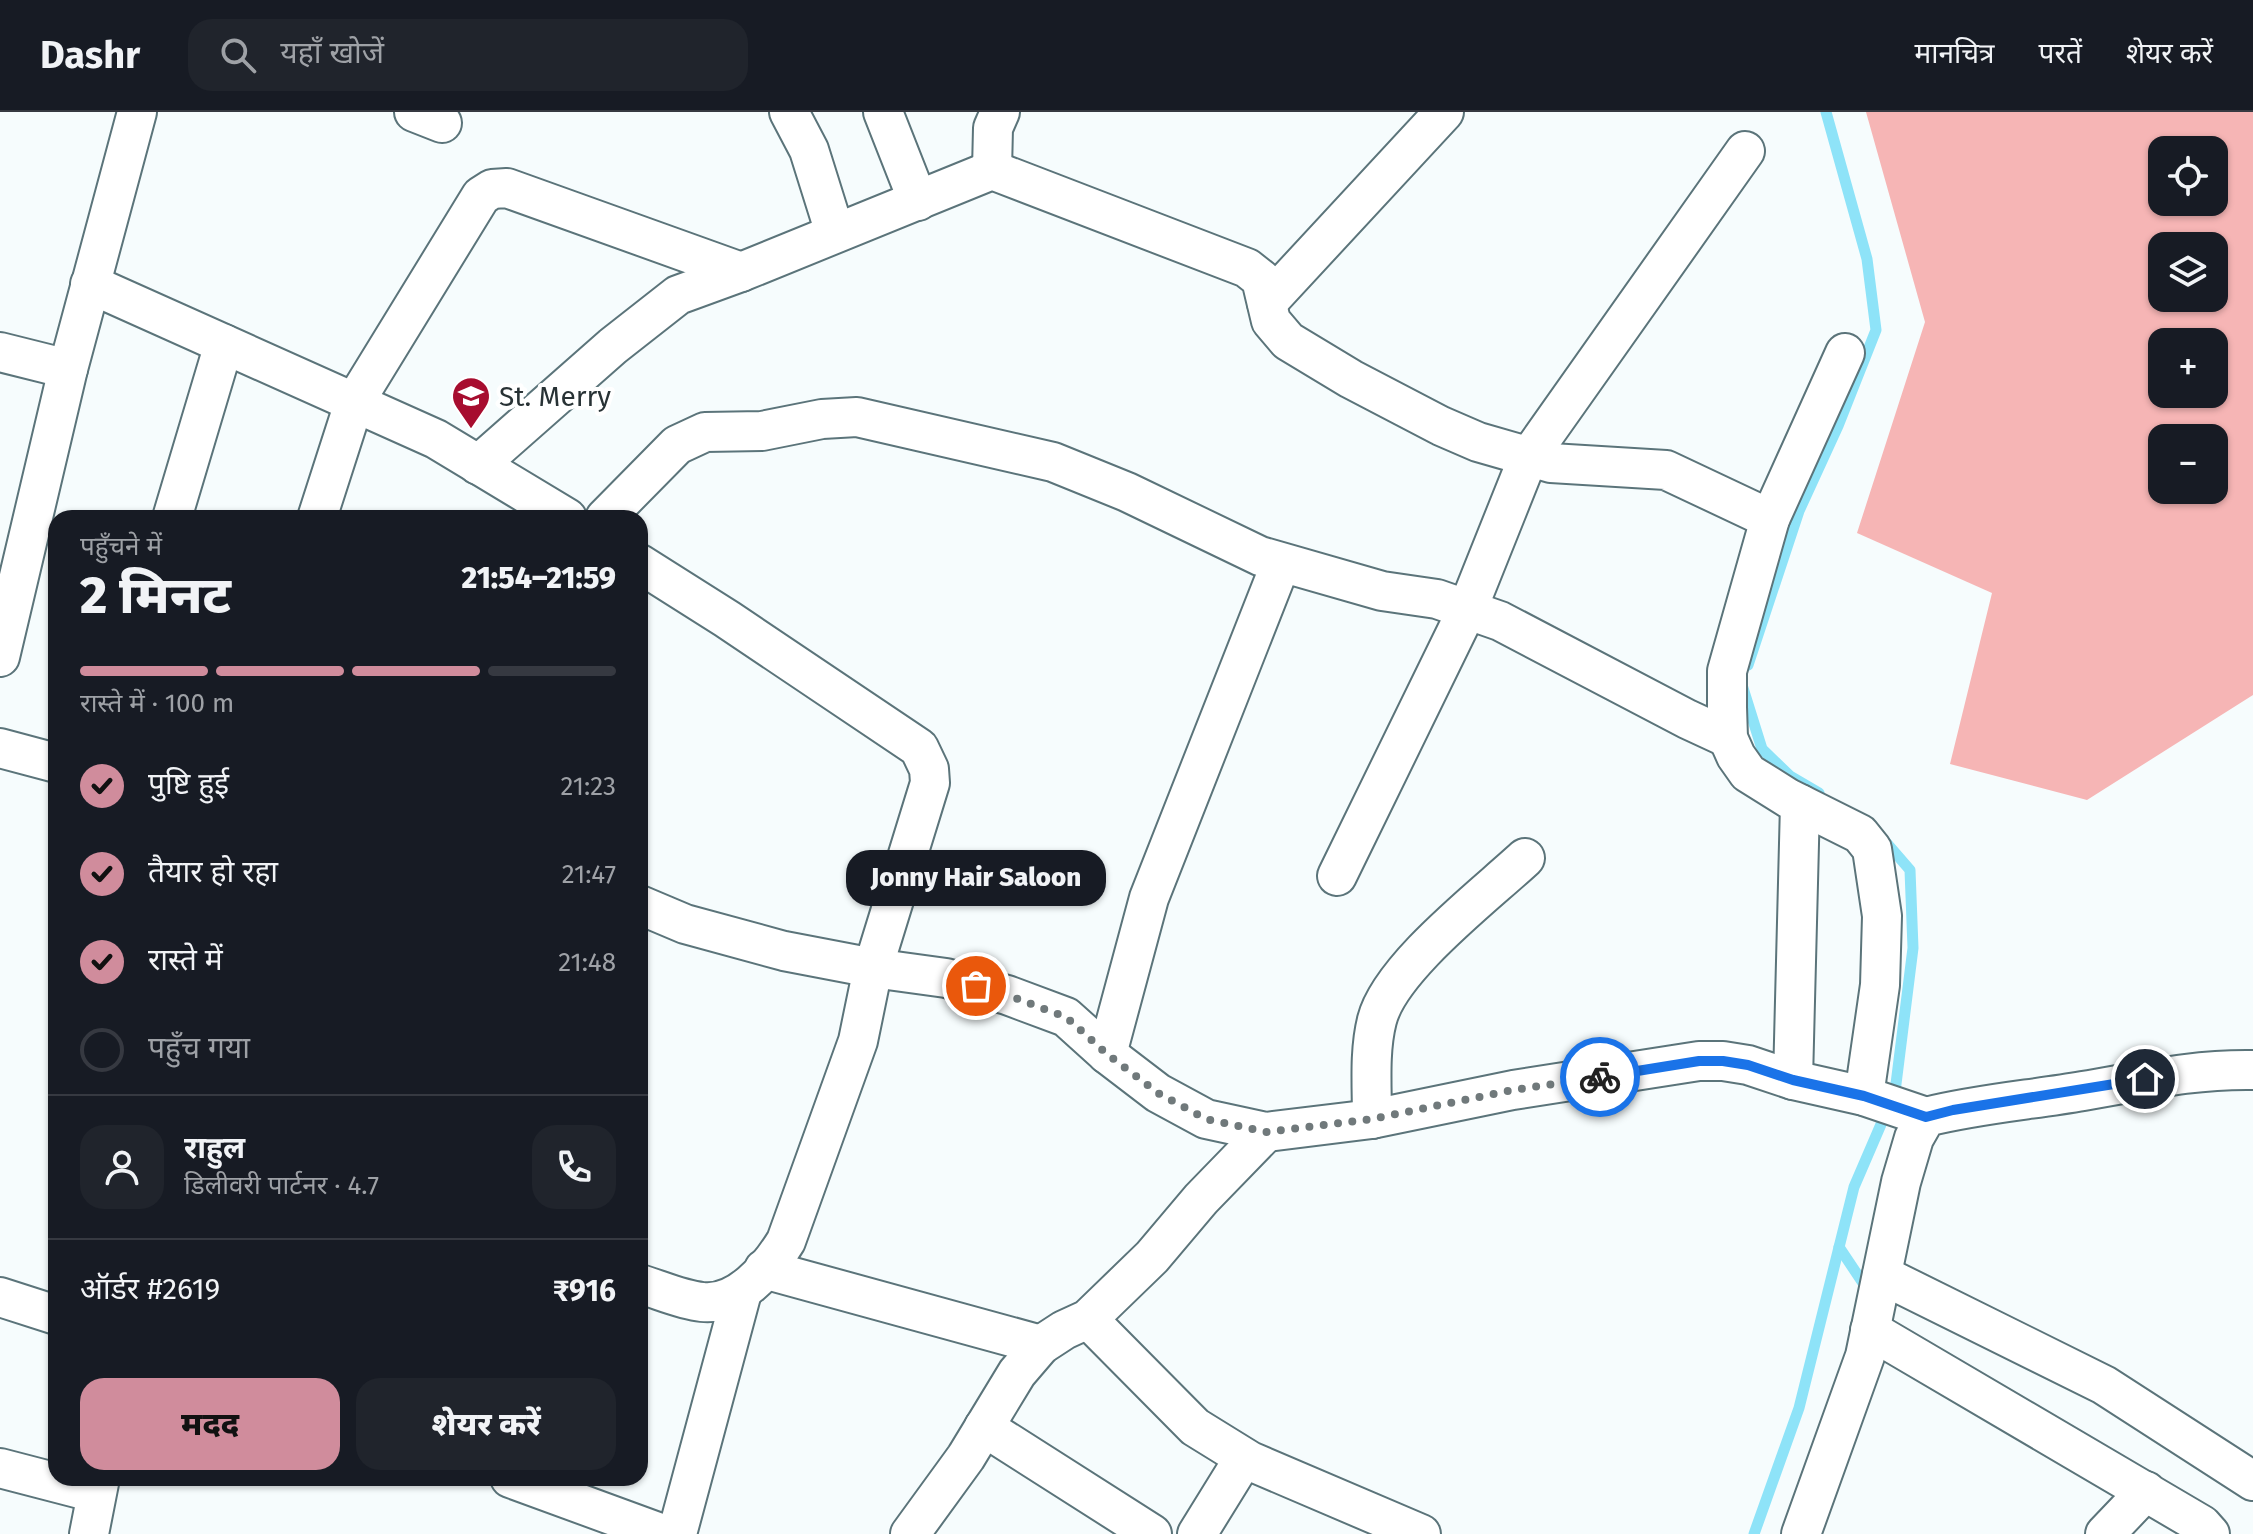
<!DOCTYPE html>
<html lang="hi">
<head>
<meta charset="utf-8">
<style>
	body { margin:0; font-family:"Fira Sans","Noto Sans Devanagari",sans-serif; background:#20242c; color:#f1f3f6; height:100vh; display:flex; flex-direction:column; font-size:30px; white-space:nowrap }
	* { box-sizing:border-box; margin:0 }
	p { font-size:26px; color:#9ea1a6 }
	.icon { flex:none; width:44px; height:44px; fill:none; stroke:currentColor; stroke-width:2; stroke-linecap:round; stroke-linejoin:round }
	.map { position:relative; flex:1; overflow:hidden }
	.side { position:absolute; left:48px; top:398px; width:600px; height:976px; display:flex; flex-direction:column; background:#171b24; border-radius:24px; box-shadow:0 2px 6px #0004 }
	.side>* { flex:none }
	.buttons { position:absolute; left:2148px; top:24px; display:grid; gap:16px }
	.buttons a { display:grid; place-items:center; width:80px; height:80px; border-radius:16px; background:#171b24; box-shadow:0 2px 6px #0004; font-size:40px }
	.pin { position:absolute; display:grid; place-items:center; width:68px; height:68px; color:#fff; margin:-34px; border:4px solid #fff; border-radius:50%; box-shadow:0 2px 8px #0007 }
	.courier { position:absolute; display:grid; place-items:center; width:80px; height:80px; margin:-40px; border:6px solid #1a73e8; border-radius:50%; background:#fff; color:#222; box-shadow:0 2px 10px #0007 }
	.bubble { position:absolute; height:56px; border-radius:24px; background:#171b24; box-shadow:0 2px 6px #0004; font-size:26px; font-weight:800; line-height:56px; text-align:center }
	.head em { font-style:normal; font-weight:800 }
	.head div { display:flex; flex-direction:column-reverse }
	.head { display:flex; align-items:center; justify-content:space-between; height:136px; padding:0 32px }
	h1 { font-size:52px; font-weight:800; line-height:60px }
	.bar { display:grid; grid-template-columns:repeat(4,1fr); gap:12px 8px; align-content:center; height:96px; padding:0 32px }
	.bar i { height:10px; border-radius:6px; background:#363941 }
	.bar .current { background:#d08c9c }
	.bar p { grid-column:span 4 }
	.line { display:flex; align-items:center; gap:20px; padding:0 32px; border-top:2px solid #363941 }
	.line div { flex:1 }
	.round { display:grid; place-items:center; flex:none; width:84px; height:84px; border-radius:24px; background:#20242c }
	ol { padding:0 32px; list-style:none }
	li { display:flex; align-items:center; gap:24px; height:88px }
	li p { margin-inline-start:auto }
	li .icon { padding:8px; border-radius:50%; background:#d08c9c; color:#111; stroke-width:4 }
	li:last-child { color:#9ea1a6 }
	li i { width:44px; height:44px; border:4px solid #363941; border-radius:50% }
	.button { display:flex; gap:16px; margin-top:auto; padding:16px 32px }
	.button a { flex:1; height:92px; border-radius:24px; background:#d08c9c; color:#111; font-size:32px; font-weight:800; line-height:92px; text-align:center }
	.button a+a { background:#20242c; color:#f1f3f6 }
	header { display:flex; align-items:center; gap:48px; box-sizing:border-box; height:112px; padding:0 40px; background:#171b24; border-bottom:2px solid #363941 }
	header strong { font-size:38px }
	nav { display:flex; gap:44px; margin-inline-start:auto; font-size:28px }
	.search { width:560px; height:72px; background:#20242c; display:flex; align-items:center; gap:20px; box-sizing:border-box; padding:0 28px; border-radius:24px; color:#9ea1a6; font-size:30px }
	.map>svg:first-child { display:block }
	.green { fill:#f6b5b5; fill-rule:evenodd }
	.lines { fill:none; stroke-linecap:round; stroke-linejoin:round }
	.stream { stroke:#8ee3f8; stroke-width:11 }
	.street-casing { stroke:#5b747a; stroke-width:42 }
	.street { stroke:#fff; stroke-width:38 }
	.done { stroke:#70797b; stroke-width:8; stroke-dasharray:0 14.4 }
	.route { stroke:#1a73e8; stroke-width:10 }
	.labels { text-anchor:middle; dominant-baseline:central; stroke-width:8; stroke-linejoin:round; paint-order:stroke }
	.poi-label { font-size:28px; fill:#283235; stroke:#fff; text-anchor:start }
</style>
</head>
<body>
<header>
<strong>Dashr</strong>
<div class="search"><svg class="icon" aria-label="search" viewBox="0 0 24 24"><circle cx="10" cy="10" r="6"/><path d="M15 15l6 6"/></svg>यहाँ खोजें</div>
<nav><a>मानचित्र</a><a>परतें</a><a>शेयर करें</a></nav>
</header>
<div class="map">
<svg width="2253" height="1422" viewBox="0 0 2253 1422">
	<rect width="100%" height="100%" fill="#f6fcfd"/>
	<path class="green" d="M1866,0H2253V583L2087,688L1950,652L1992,481L1857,421L1925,210ZM2162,38H2214V90H2162ZM2162,134H2214V186H2162ZM2162,230H2214V282H2162ZM2162,326H2214V378H2162Z"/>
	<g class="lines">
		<g class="stream">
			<polyline points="1748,553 1799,399 1838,314 1876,218 1867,147 1826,0"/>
			<polyline points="1742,573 1762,637 1790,664 1819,681"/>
			<polyline points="1884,728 1910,758 1913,836 1895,980"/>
			<polyline points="1839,1135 1869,1180"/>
			<polyline points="1754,1422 1799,1296 1854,1075 1882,1010"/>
		</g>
		<g class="street-casing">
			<g id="street">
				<polyline points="414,0 442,11"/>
				<polyline points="789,0 809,38 835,121"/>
				<polyline points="883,0 918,89"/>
				<polyline points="992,58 993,16 1000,0"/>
				<polyline points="90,172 436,327 567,406"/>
				<polyline points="1267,191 1444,0"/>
				<polyline points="0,240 68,257"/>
				<polyline points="1845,241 1770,407 1727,559 1727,595 1728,626 1736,644 1748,661 1788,686 1860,722 1872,737 1882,804 1880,873 1864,984"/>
				<polyline points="478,353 613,234 678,183 741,160 992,58 1247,156 1261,167 1271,209 1288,229 1351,267 1441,314 1478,330 1551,351 1666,358 1770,407"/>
				<polyline points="172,406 224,232"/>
				<polyline points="317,406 354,291 481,84 492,77 507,76 741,160"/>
				<polyline points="605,406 677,333 705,320 762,319 822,307 857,305 1053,350 1127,380 1260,444 1382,479 1437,487 1500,509 1687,607 1728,626"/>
				<path d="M640,452L727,507L919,636L929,657L930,671L873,856L858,929L786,1129C769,1157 738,1194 702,1190C682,1188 660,1178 640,1172"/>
				<polyline points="0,545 68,257 137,0"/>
				<polyline points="0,636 56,651"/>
				<polyline points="1337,764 1468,496 1528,346 1745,39"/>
				<polyline points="640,793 685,812 784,839 873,856 946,866 1007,883 1066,905 1107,942 1158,981 1206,1007 1266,1020 1372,1007 1513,978 1699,949 1723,949 1748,953 1793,968 1864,984 1926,1005"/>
				<polyline points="1107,942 1149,786 1281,451"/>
				<polyline points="1793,968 1800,692"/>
				<path d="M1372,1007C1372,975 1369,939 1377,908C1390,856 1484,784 1525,746"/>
				<polyline points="764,1157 1041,1233"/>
				<polyline points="1882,1163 2104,1273 2253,1369"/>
				<polyline points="0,1185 56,1203"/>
				<polyline points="1088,1207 1195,1315 1250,1349 1421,1422"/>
				<polyline points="1870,1218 2202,1413 2210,1422"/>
				<polyline points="984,1315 1152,1422"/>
				<polyline points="0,1356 96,1381"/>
				<polyline points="510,1366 663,1422"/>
				<polyline points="89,1422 100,1366"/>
				<polyline points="677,1422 742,1180"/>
				<polyline points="910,1422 966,1345 1017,1261 1041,1233 1064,1218 1088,1207 1152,1145 1201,1087 1266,1020"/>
				<polyline points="1197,1422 1244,1346"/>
				<path d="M1801,1422L1865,1244L1901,1070L1914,1026L1926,1005C1977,992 2031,988 2083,979C2143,969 2192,957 2253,958"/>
				<polyline points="2105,1422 2146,1379"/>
			</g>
		</g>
		<use href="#street" class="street"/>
	</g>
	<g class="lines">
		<polyline class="done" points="976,874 1007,883 1066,905 1107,942 1158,981 1206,1007 1266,1020 1372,1007 1513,978 1600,965"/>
		<polyline class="route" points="1600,965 1699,949 1723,949 1748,953 1793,968 1864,984 1926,1005 1953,998 2145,967"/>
	</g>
	<defs>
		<g id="school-pin" transform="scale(2)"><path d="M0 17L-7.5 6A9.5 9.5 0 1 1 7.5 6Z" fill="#a70d2f" stroke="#fff"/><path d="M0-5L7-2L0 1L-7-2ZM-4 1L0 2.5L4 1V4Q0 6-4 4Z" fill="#fff"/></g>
	</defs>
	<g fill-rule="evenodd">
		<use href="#school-pin" x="471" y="284"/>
	</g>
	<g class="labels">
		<g class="poi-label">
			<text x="499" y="284">St. Merry</text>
		</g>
	</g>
</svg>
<div class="buttons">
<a><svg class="icon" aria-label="locate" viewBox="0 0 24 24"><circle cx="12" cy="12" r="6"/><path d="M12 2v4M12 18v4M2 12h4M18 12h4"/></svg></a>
<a><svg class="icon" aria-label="layers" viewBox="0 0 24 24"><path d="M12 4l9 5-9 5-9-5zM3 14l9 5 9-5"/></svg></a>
<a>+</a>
<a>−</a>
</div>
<div class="pin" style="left:976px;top:874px;background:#ea580c"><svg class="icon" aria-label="bag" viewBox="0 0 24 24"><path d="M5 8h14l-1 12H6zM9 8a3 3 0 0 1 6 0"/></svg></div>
<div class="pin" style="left:2145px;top:967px;background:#1f2937"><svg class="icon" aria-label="home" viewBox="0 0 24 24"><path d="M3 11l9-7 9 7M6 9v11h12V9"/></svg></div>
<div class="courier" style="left:1600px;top:965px"><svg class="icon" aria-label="bike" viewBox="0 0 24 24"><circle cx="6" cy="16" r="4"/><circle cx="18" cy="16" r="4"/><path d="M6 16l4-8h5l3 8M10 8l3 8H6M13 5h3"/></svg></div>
<div class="bubble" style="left:846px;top:738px;width:260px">Jonny Hair Saloon</div>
<section class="side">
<div class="head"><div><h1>2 मिनट</h1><p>पहुँचने में</p></div><em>21:54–21:59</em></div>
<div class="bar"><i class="current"></i><i class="current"></i><i class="current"></i><i></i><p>रास्ते में · 100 m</p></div>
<ol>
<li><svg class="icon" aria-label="check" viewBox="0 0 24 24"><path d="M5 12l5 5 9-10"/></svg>पुष्टि हुई<p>21:23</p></li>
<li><svg class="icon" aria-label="check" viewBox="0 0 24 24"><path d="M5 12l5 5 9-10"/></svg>तैयार हो रहा<p>21:47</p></li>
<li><svg class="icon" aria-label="check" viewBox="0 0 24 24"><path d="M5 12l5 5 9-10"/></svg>रास्ते में<p>21:48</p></li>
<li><i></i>पहुँच गया</li>
</ol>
<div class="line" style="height:144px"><a class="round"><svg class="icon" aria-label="person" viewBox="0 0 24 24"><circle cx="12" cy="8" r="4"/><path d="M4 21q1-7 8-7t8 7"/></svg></a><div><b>राहुल</b><p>डिलीवरी पार्टनर · 4.7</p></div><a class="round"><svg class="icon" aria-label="phone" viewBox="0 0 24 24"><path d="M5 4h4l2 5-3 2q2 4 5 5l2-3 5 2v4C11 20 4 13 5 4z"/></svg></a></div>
<div class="line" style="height:104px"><div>ऑर्डर #2619</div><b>₹916</b></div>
<div class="button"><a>मदद</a><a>शेयर करें</a></div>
</section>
</div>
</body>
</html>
